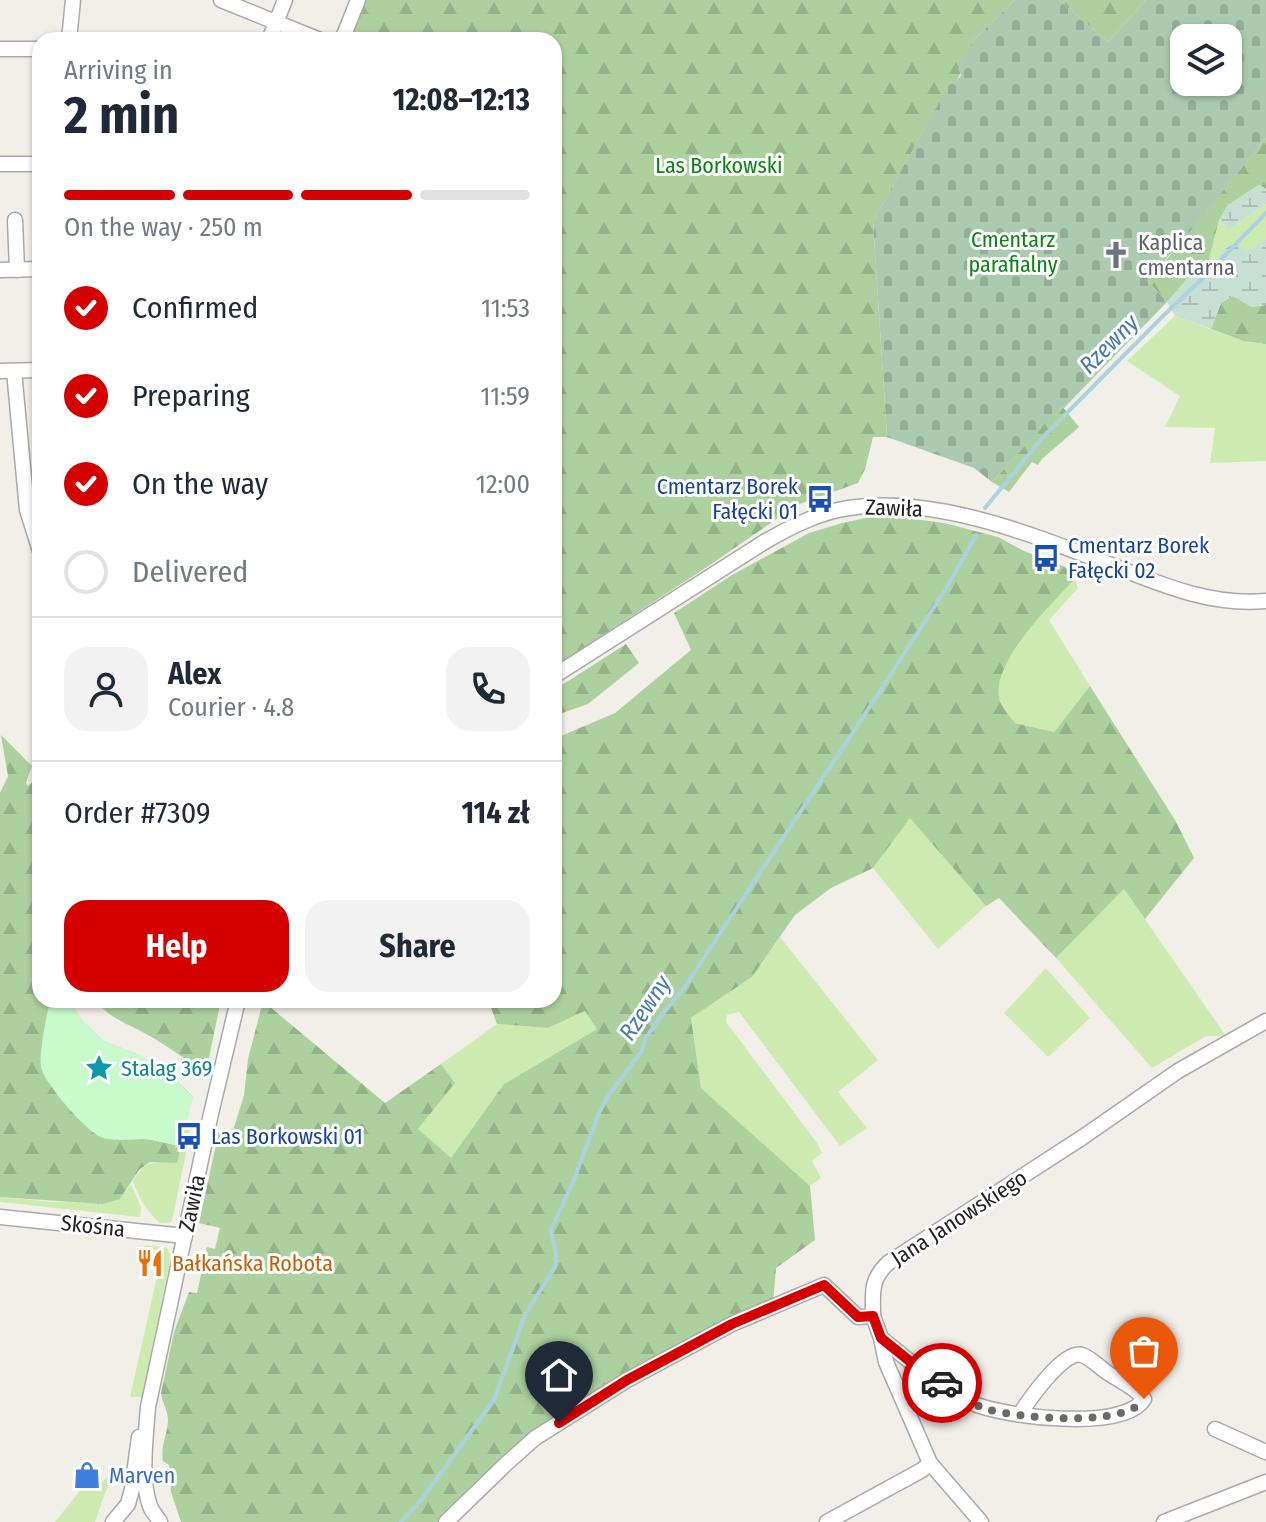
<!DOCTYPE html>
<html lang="en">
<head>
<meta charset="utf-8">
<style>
	body { margin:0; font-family:"Fira Sans Condensed",sans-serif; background:#f2f2f3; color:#1f2937; height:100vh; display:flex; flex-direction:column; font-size:30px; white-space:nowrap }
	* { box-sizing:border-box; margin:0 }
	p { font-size:26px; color:#747a83 }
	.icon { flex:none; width:44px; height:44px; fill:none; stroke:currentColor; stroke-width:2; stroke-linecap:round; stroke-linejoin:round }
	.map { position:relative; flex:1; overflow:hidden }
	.details { position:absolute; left:32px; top:32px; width:530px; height:976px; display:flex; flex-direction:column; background:#fff; border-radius:24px; box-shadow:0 2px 6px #0004 }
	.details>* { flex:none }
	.tools { position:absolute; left:1170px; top:24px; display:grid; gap:16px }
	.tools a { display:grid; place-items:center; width:72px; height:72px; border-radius:16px; background:#fff; box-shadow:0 2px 6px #0004; font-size:40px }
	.pin { position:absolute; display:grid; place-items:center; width:68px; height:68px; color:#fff; margin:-82px -34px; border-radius:50% 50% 50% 0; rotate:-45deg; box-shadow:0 0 8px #0007 }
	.pin .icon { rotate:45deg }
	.courier { position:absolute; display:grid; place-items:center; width:80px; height:80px; margin:-40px; border:6px solid #d40000; border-radius:50%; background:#fff; color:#222; box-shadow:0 2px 10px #0007 }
	.overview em { font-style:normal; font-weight:700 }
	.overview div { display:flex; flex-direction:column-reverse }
	.overview { display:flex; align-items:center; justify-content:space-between; height:136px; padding:0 32px }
	h1 { font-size:52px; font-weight:700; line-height:60px }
	.bar { display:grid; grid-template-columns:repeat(4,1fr); gap:12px 8px; align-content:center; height:96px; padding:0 32px }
	.bar i { height:10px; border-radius:6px; background:#e0e1e3 }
	.bar .on { background:#d40000 }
	.bar p { grid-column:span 4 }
	.line { display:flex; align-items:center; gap:20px; padding:0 32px; border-top:2px solid #e0e1e3 }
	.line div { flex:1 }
	.round { display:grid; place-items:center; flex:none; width:84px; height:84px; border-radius:24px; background:#f2f2f3 }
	ol { padding:0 32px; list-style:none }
	li { display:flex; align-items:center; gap:24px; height:88px }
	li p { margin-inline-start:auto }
	li .icon { padding:8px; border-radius:50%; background:#d40000; color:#fff; stroke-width:4 }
	li:last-child { color:#747a83 }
	li i { width:44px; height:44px; border:4px solid #e0e1e3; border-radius:50% }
	.cta { display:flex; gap:16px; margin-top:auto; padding:16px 32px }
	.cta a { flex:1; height:92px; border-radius:24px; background:#d40000; color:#fff; font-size:32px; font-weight:700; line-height:92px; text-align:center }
	.cta a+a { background:#f2f2f3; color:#1f2937 }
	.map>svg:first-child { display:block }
	.grass { fill:#cdebb0 }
	.forest { fill:url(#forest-firs) }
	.wetland { fill:url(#wetland-marsh) }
	.cemetery { fill:url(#cemetery-stones); fill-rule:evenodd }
	.park { fill:#c8facc }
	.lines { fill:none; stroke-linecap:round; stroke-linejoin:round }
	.stream { stroke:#aad3df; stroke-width:4 }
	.minor-casing { stroke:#a9a9a9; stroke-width:17 }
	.minor { stroke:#fff; stroke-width:14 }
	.done { stroke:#6b6a68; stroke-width:8; stroke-dasharray:0 14.4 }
	.route { stroke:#d40000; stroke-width:10 }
	.labels { text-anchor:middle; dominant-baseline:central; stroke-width:6; stroke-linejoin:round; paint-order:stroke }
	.park-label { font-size:22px; fill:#0c8416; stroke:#fff }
	.worship-label { font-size:22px; fill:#5b616d; stroke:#fff; text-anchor:start }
	.transit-label { font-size:22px; fill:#164399; stroke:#fff; text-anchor:start }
	.street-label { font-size:22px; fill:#222; stroke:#fff }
	.culture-label { font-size:22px; fill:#0d838f; stroke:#fff; text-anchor:start }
	.food-label { font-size:22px; fill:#c56008; stroke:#fff; text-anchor:start }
	.shop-label { font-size:22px; fill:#366cbe; stroke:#fff; text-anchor:start }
	.water-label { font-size:24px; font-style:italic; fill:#4a7aab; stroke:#fff }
</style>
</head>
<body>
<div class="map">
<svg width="1266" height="1522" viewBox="0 0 1266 1522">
	<defs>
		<pattern id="forest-firs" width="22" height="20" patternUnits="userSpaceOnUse" patternTransform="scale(2)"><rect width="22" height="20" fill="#add19e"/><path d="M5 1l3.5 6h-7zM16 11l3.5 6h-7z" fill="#95b388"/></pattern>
		<pattern id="wetland-marsh" width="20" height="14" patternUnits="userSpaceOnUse" patternTransform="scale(2)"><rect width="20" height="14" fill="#c6e0d4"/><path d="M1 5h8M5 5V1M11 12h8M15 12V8" fill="none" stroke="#aac0b6"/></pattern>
		<pattern id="cemetery-stones" width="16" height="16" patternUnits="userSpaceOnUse" patternTransform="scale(2)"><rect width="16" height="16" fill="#aacbaf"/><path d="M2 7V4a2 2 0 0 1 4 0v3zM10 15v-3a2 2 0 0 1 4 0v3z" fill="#92ae96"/></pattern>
	</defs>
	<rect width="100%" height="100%" fill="#f2efe9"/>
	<g class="grass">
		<polygon points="1266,204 1266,239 1248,251 1221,252 1216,271 1206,271 1219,220 1229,230"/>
		<polygon points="1175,316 1242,341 1266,344 1266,461 1210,463 1215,428 1165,427 1180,396 1127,361"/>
		<path d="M1075,579L1078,588L1049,620L1090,686L1054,732L1015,723C1010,716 1000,706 999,697C993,660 1051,605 1075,579Z"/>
		<polygon points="910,817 986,906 938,949 873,868"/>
		<polygon points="1124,889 1226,1036 1206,1036 1152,1068 1056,958"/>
		<polygon points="780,937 878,1060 838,1092 867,1128 840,1146 739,1012 727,1015 726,1022 817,1143 822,1153 812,1161 821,1178 810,1186 701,1088 691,1018 752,977"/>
		<polygon points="1046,968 1090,1018 1048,1057 1004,1013"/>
		<polygon points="586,1011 597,1029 504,1084 451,1159 418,1129 455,1083 441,1064 497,1024 548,1028"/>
		<path d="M190,1126L186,1141L188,1143L172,1221L169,1223H160C147,1212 138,1197 133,1181C145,1160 155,1162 177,1162L184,1130Z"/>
		<polygon points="131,1184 141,1207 140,1217 0,1202 0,1197 54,1202 120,1199"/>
		<polygon points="145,1245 167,1248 171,1256 142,1397 130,1397 163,1250 143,1249"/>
		<polygon points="113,1470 95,1522 55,1522 86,1483 98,1487"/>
	</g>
	<g class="forest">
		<polygon points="364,0 1015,0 974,40 957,81 950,84 873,221 887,437 873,437 865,469 858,483 797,505 707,567 554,667 554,40 348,40"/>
		<polygon points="1059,0 1146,0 1108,42"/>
		<polygon points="1266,138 1266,189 1259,185 1228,205 1219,220 1206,271 1194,271 1167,302 1147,280 1167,259"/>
		<polygon points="1233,296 1252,307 1266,305 1266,344 1243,341 1211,329 1221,303"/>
		<polygon points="1061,405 1079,427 1042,459 1038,465 1032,462 1009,492 992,482"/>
		<path d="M870,517L907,518L944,523L998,537L1024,551L1065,567L1075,579C1051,605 993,660 999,697C1000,706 1010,716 1015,723L1054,732L1090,686L1175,820L1194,858L1145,919L1124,889L1056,958L999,898L986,906L910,818L873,868L831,888L795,915L752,977L691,1018L701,1088L810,1186L815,1240L776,1268L773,1303L709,1329L619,1379L493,1469L437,1522H181L171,1492L169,1465L163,1461C160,1445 168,1434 168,1420C168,1411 162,1402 161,1393L174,1332L189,1292L197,1293L207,1247L215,1249L220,1228L199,1223L219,1131L232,1134L244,1095L248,1059L263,1001L385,1103L441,1064L455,1083L418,1129L451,1158L504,1084L597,1029L585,1011L548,1028L497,1024L488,1000H554V739L615,713L691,650L674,613L732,575L809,533L842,523Z"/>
		<polygon points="626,644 639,663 588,704 554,716 554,690"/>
		<polygon points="1,735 32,766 26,783 28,786 40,775 40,1000 68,1000 83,1022 104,1041 139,1055 166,1070 193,1097 148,1139 181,1146 177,1163 150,1162 139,1170 120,1199 103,1204 0,1197 0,793 8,776"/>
		<path d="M96,1000H221L206,1072C186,1060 168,1046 148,1035C129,1024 109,1019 96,1000Z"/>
	</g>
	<g class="wetland">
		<polygon points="1259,185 1266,189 1266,204 1229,230 1219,220 1228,205"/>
		<polygon points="1266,239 1266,305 1252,307 1233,296 1221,303 1211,329 1175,316 1167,302 1194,271 1216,270 1221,252 1236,242 1248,251"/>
	</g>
	<path class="cemetery" d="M1015,0H1059L1108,42L1146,0H1266V138L1184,239L1147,280L1167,302L1064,408L1061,406L992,482L974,468L887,437L873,221L950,83L957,81L961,75L958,69L974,40ZM1184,38H1228V82H1184Z"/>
	<path class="park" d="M51,1000H68L83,1022L104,1041L139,1055L166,1070L193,1097L181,1146C169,1144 156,1140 144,1139C131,1139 113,1142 101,1137C86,1131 44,1083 41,1067C39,1055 46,1013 51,1000Z"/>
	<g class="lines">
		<g class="stream">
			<polyline points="985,508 1044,436 1163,316 1204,277 1266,213"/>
			<polyline points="401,1522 422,1499 494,1400 525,1315 555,1267 556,1255 551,1230 573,1182 599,1113 610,1093 642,1051 645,1039 661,1016 684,988 873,702 947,587 976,535"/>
		</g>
		<g class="minor-casing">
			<g id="minor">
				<polyline points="221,0 320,40"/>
				<polyline points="69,40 73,0"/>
				<polyline points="269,40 285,0"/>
				<polyline points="342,40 358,0"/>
				<polyline points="0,49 40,49"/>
				<polyline points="0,164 40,164"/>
				<polyline points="15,220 17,270"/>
				<polyline points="0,270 40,269"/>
				<polyline points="0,371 40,370"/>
				<polyline points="14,371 27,510 40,551"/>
				<path d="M554,676L766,541C789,528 812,516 838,510C928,491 1036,536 1119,568C1167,587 1214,606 1266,601"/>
				<polyline points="0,1217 185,1236"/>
				<polyline points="873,1316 881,1338 886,1362 930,1463 981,1522"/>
				<path d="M881,1338C907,1359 942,1389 972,1403C1003,1417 1124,1432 1144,1399C1136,1388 1120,1381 1108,1373C1100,1368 1091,1358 1082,1355C1064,1349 1029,1400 1020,1414"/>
				<polyline points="1215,1429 1266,1452"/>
				<polyline points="113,1522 128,1504 132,1489 139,1437"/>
				<path d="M160,1522C157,1516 152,1512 150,1506C140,1479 146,1435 148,1407L210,1118L238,1000"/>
				<path d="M446,1522L507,1463L535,1438L627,1380L732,1324L824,1285L858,1317L873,1316C873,1292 870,1280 888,1263L1083,1137L1178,1071L1266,1021"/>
				<polyline points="827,1522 922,1470 930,1463"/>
				<polyline points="1164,1522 1266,1482"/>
			</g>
		</g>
		<use href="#minor" class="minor"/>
	</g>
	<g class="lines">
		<path class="done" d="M942,1383C957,1394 972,1405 990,1410C1020,1418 1126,1428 1144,1399"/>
		<polyline class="route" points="559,1423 627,1380 732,1324 824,1285 858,1317 873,1316 881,1338 922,1371 942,1383"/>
	</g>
	<defs>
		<g id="church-bare" transform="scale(2.16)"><path d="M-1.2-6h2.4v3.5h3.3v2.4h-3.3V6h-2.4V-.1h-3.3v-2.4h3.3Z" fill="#6b7280" stroke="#fff" stroke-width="2.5" paint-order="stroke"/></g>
		<g id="bus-bare" transform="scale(2.16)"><path d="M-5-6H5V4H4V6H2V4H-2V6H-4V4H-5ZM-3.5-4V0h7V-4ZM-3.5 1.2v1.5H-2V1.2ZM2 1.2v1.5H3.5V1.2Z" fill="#1a4fb4" stroke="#fff" stroke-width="2.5" paint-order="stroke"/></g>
		<g id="sight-bare" transform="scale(2.16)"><path d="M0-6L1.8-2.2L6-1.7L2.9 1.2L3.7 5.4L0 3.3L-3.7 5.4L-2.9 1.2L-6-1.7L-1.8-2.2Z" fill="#0f9aa8" stroke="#fff" stroke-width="2.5" paint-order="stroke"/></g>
		<g id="restaurant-bare" transform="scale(2.16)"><path d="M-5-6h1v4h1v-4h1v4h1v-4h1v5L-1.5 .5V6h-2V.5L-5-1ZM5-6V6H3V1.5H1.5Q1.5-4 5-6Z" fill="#e8710a" stroke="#fff" stroke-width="2.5" paint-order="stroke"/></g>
		<g id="shop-bare" transform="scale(2.16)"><path d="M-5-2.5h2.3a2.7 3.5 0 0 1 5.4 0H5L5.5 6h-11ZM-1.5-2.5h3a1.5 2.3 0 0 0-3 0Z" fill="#3f7fe0" stroke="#fff" stroke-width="2.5" paint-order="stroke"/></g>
	</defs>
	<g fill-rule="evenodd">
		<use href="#church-bare" x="1116" y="255"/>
		<use href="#bus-bare" x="820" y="499"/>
		<use href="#bus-bare" x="1046" y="558"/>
		<use href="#sight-bare" x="99" y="1068"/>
		<use href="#bus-bare" x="189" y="1136"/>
		<use href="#restaurant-bare" x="150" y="1263"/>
		<use href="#shop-bare" x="87" y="1475"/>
	</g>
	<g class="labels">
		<g class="park-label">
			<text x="719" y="165">Las Borkowski</text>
			<text x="1013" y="239">Cmentarz<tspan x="1013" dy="25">parafialny</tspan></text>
		</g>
		<g class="worship-label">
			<text x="1138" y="242">Kaplica<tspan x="1138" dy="25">cmentarna</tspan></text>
		</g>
		<g class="transit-label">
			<text x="798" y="486" text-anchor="end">Cmentarz Borek<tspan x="798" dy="25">Fałęcki 01</tspan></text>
			<text x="1068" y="545">Cmentarz Borek<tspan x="1068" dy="25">Fałęcki 02</tspan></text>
			<text x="211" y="1136">Las Borkowski 01</text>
		</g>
		<g class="street-label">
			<text transform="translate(894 508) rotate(2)">Zawiła</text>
			<text transform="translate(192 1203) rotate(-78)">Zawiła</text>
			<text transform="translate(959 1218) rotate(-33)">Jana Janowskiego</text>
			<text transform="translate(93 1226) rotate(6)">Skośna</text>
		</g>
		<g class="culture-label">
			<text x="121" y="1068">Stalag 369</text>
		</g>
		<g class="food-label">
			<text x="172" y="1263">Bałkańska Robota</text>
		</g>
		<g class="shop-label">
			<text x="109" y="1475">Marven</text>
		</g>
		<g class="water-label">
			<text transform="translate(1109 344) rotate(-45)">Rzewny</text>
			<text transform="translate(645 1008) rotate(-56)">Rzewny</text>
		</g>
	</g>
</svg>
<div class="tools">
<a><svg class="icon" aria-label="layers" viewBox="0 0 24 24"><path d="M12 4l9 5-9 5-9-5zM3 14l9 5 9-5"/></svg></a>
</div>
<div class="pin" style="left:1144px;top:1399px;background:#ea580c"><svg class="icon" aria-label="bag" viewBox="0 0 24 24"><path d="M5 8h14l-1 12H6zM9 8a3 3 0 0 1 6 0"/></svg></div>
<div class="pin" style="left:559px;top:1423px;background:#1f2937"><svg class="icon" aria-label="home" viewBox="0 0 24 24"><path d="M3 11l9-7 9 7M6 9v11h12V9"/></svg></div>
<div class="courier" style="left:942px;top:1383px"><svg class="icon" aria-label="car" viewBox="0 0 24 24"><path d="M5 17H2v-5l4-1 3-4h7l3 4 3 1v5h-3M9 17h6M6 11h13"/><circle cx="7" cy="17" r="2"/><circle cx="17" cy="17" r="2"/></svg></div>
<section class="details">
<div class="overview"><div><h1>2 min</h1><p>Arriving in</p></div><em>12:08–12:13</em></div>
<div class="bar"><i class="on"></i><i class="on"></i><i class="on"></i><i></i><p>On the way · 250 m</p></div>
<ol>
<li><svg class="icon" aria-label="check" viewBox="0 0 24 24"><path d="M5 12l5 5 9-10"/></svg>Confirmed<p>11:53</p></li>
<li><svg class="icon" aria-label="check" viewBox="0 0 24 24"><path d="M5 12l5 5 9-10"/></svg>Preparing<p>11:59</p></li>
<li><svg class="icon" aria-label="check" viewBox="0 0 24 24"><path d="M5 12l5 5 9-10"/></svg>On the way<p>12:00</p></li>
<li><i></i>Delivered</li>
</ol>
<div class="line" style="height:144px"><a class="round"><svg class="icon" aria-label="person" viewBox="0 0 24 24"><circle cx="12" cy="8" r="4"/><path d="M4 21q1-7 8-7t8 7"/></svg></a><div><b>Alex</b><p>Courier · 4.8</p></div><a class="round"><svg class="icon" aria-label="phone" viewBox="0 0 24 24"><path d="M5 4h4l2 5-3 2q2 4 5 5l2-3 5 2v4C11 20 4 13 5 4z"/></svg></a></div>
<div class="line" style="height:104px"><div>Order #7309</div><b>114 zł</b></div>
<div class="cta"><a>Help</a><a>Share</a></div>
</section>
</div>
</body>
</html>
